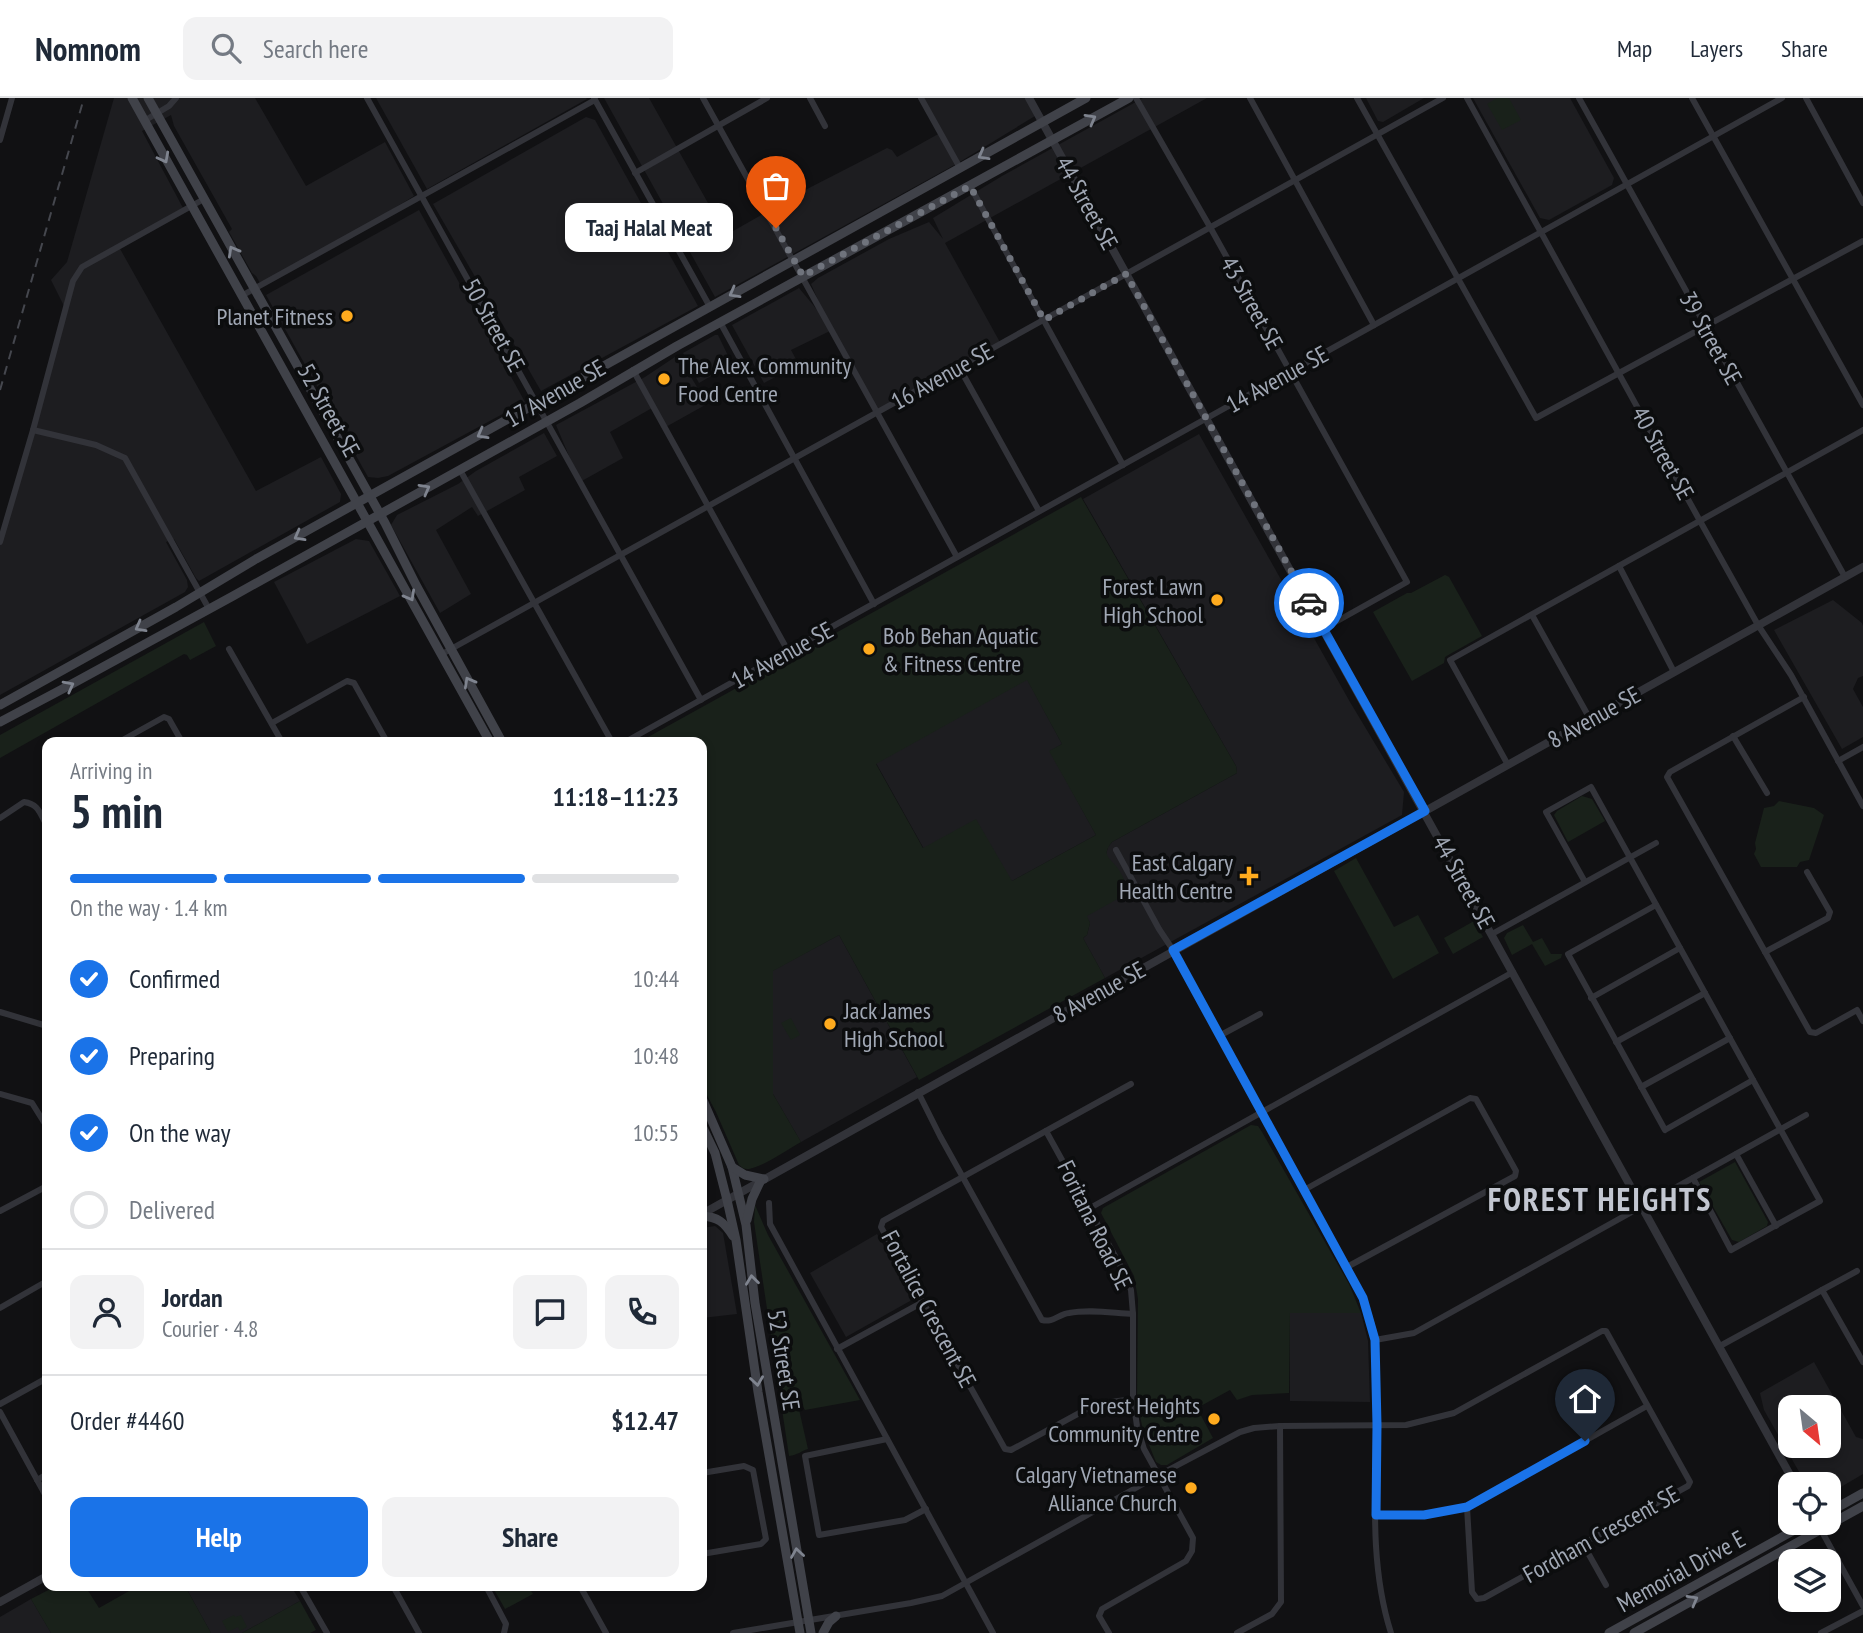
<!DOCTYPE html>
<html lang="en">
<head>
<meta charset="utf-8">
<style>
	body { margin:0; font-family:"PT Sans Narrow",sans-serif; background:#f2f2f3; color:#1f2937; height:100vh; display:flex; flex-direction:column; font-size:26px; white-space:nowrap }
	* { box-sizing:border-box; margin:0 }
	p { font-size:23px; color:#747a83 }
	.icon { flex:none; width:38px; height:38px; fill:none; stroke:currentColor; stroke-width:2; stroke-linecap:round; stroke-linejoin:round }
	.map { position:relative; flex:1; overflow:hidden }
	.drawer { position:absolute; left:42px; top:639px; width:665px; height:854px; display:flex; flex-direction:column; background:#fff; border-radius:14px; box-shadow:0 4px 10px #0003 }
	.drawer>* { flex:none }
	.needle { width:46px; rotate:151deg }
	.controls { position:absolute; left:1778px; top:1297px; display:grid; gap:14px }
	.controls a { display:grid; place-items:center; width:63px; height:63px; border-radius:14px; background:#fff; box-shadow:0 4px 10px #0003; font-size:35px }
	.pin { position:absolute; display:grid; place-items:center; width:60px; height:60px; color:#fff; margin:-72px -30px; border-radius:50% 50% 50% 0; rotate:-45deg; box-shadow:0 0 7px #0007 }
	.pin .icon { rotate:45deg }
	.courier { position:absolute; display:grid; place-items:center; width:70px; height:70px; margin:-35px; border:5px solid #1a73e8; border-radius:50%; background:#fff; color:#222; box-shadow:0 2px 9px #0007 }
	.bubble { position:absolute; height:49px; border-radius:14px; background:#fff; box-shadow:0 4px 10px #0003; font-size:23px; font-weight:700; line-height:49px; text-align:center }
	.overview em { font-style:normal; font-weight:700 }
	.overview div { display:flex; flex-direction:column-reverse }
	.overview { display:flex; align-items:center; justify-content:space-between; height:119px; padding:0 28px }
	h1 { font-size:46px; font-weight:700; line-height:52px }
	.bar { display:grid; grid-template-columns:repeat(4,1fr); gap:10px 7px; align-content:center; height:84px; padding:0 28px }
	.bar i { height:9px; border-radius:5px; background:#e0e1e3 }
	.bar .active { background:#1a73e8 }
	.bar p { grid-column:span 4 }
	.line { display:flex; align-items:center; gap:18px; padding:0 28px; border-top:2px solid #e0e1e3 }
	.line div { flex:1 }
	.round { display:grid; place-items:center; flex:none; width:74px; height:74px; border-radius:14px; background:#f2f2f3 }
	ol { padding:0 28px; list-style:none }
	li { display:flex; align-items:center; gap:21px; height:77px }
	li p { margin-inline-start:auto }
	li .icon { padding:7px; border-radius:50%; background:#1a73e8; color:#fff; stroke-width:4 }
	li:last-child { color:#747a83 }
	li i { width:38px; height:38px; border:4px solid #e0e1e3; border-radius:50% }
	.button { display:flex; gap:14px; margin-top:auto; padding:14px 28px }
	.button a { flex:1; height:80px; border-radius:14px; background:#1a73e8; color:#fff; font-size:28px; font-weight:700; line-height:80px; text-align:center }
	.button a+a { background:#f2f2f3; color:#1f2937 }
	header { display:flex; align-items:center; gap:42px; box-sizing:border-box; height:98px; padding:0 35px; background:#fff; border-bottom:2px solid #e0e1e3 }
	header strong { font-size:33px }
	nav { display:flex; gap:38px; margin-inline-start:auto; font-size:24px }
	.search { width:490px; height:63px; background:#f2f2f3; display:flex; align-items:center; gap:18px; box-sizing:border-box; padding:0 24px; border-radius:14px; color:#747a83; font-size:26px }
	.map>svg:first-child { display:block }
	.built { fill:#1d1d20; fill-rule:evenodd }
	.green { fill:#19211a; fill-rule:evenodd }
	.lines { fill:none; stroke-linecap:round; stroke-linejoin:round }
	.minor { stroke:#323339; stroke-width:6 }
	.tertiary { stroke:#323339; stroke-width:8 }
	.secondary { stroke:#404249; stroke-width:9 }
	.rail { stroke:#45474e; stroke-width:2; stroke-dasharray:9 7; stroke-linecap:butt }
	.oneway { stroke:#7f848f }
	.done { stroke:#6f737c; stroke-width:7; stroke-dasharray:0 12.6 }
	.route { stroke:#1a73e8; stroke-width:9 }
	.poi-dot { fill:#ffab1e; stroke:#0c0d0e; stroke-width:2.5 }
	.labels { text-anchor:middle; dominant-baseline:central; stroke-width:7; stroke-linejoin:round; paint-order:stroke }
	.street-label { font-size:24px; fill:#a1a8b5; stroke:#0c0d0e }
	.poi-label { font-size:24px; fill:#a1a8b5; stroke:#0c0d0e; text-anchor:end }
	.district-label { font-size:32px; font-weight:bold; letter-spacing:2px; fill:#c3c7d1; stroke:#0c0d0e }
</style>
</head>
<body>
<header>
<strong>Nomnom</strong>
<div class="search"><svg class="icon" aria-label="search" viewBox="0 0 24 24"><circle cx="10" cy="10" r="6"/><path d="M15 15l6 6"/></svg>Search here</div>
<nav><a>Map</a><a>Layers</a><a>Share</a></nav>
</header>
<div class="map">
<svg width="1863" height="1535" viewBox="0 0 1863 1535">
	<rect width="100%" height="100%" fill="#111113"/>
	<g class="built">
		<polygon points="114,0 255,0 306,88 385,44 414,98 338,145 261,187 256,178 252,175 229,134 232,131 174,28 171,17 142,33 183,110 119,149 256,393 321,359 341,396 340,404 199,483 196,480 174,441 166,444 187,482 188,489 185,494 0,597 0,444 65,210 51,182 67,164"/>
		<polygon points="376,0 586,0 587,1 427,91"/>
		<polygon points="604,0 649,0 726,137 809,90 887,50 892,52 897,59 940,35 921,0 1026,0 1035,18 958,65 715,199"/>
		<polygon points="1143,0 1207,0 945,145 1001,246 877,315 832,232 791,252 797,263 796,268 764,285 732,227 799,190 828,225 811,186 818,180 889,141 929,124 943,141 933,120 1002,78"/>
		<polygon points="1366,0 1424,0 1383,24 1378,23"/>
		<polygon points="1473,0 1570,0 1614,80 1612,87 1549,122 1540,120"/>
		<polygon points="586,19 595,22 698,208 541,293 433,106"/>
		<polygon points="419,112 525,304 388,378 378,380 368,379 266,197"/>
		<polygon points="715,237 718,237 732,266 699,285 683,255"/>
		<polygon points="678,257 707,306 664,330 652,310 610,334 623,360 580,384 556,327 645,279"/>
		<polygon points="544,335 557,358 519,379 525,392 478,418 472,409 436,432 471,496 440,515 391,427 397,417 458,386 476,373"/>
		<polygon points="1199,336 1350,604 1404,694 1402,717 1105,880 1083,840 1087,837 1090,825 1086,818 1109,763 1106,757 1108,749 1112,744 1237,675 1236,668 1083,401"/>
		<polygon points="356,441 369,443 400,498 307,546 274,484"/>
		<polygon points="1833,502 1862,525 1863,528 1863,578 1858,580 1853,591 1863,609 1863,639 1842,651 1774,532"/>
		<polygon points="1027,581 1062,646 1050,653 1096,737 1012,783 924,751 876,665"/>
		<polygon points="839,837 917,979 801,1044 773,996 772,873"/>
		<polygon points="715,1128 723,1135 737,1216 702,1220 702,1130"/>
		<polygon points="877,1136 912,1197 912,1200 910,1203 846,1239 810,1175"/>
		<polygon points="1290,1215 1361,1215 1368,1243 1370,1304 1290,1303"/>
		<path d="M1814,1264L1856,1339L1863,1341V1376L1829,1396V1386H1806L1764,1312L1760,1295ZM1829,1309V1348H1790V1309Z"/>
		<polygon points="185,1488 291,1488 300,1503 242,1535 211,1535"/>
		<polygon points="31,1501 51,1535 0,1535 0,1519"/>
	</g>
	<g class="green">
		<polygon points="1497,0 1509,0 1521,22 1502,32 1487,6"/>
		<path d="M1081,399L1236,668L1237,675L1112,744C1102,756 1108,759 1116,768C1122,775 1126,786 1130,794L1087,818L1090,825L1087,837L1083,840L1105,880L919,982L839,837L773,873V996L801,1044C786,1052 765,1068 749,1071C743,1071 743,1070 739,1067L716,1014L702,988V644H639ZM1027,582L1062,646L1049,653L1096,737L1012,783L976,721L923,750L876,666Z"/>
		<polygon points="1445,477 1449,479 1482,538 1450,556 1445,559 1444,565 1412,583 1373,514 1407,495 1411,495"/>
		<polygon points="204,524 216,548 190,562 187,557 184,556 0,660 0,637"/>
		<polygon points="1582,698 1592,701 1605,723 1568,744 1554,717 1557,713"/>
		<polygon points="1779,703 1814,710 1824,717 1809,762 1800,764 1797,769 1761,769 1754,756 1756,751 1755,745 1764,710 1774,708"/>
		<polygon points="1356,760 1394,829 1418,817 1439,855 1393,881 1334,773"/>
		<polygon points="1474,823 1483,839 1453,856 1444,840"/>
		<polygon points="1523,827 1533,844 1542,840 1551,856 1562,856 1561,860 1545,868 1532,846 1512,857 1504,840 1507,835"/>
		<polygon points="791,920 800,937 791,942 781,925"/>
		<polygon points="1251,1027 1258,1028 1262,1034 1349,1186 1361,1215 1290,1215 1289,1295 1252,1297 1237,1302 1230,1292 1197,1310 1213,1340 1167,1367 1161,1367 1156,1364 1143,1332 1137,1304 1138,1201 1134,1178 1101,1115 1103,1110"/>
		<polygon points="1735,1064 1768,1124 1767,1128 1739,1144 1732,1142 1699,1084"/>
		<path d="M755,1107L768,1137L860,1302L805,1312L801,1306L798,1307L808,1351C801,1353 798,1357 789,1358L754,1124Z"/>
		<polygon points="56,1488 85,1488 99,1510 138,1488 185,1488 211,1535 51,1535 31,1501"/>
		<polygon points="492,1488 528,1488 533,1496 505,1511"/>
		<polygon points="300,1503 316,1532 310,1535 242,1535"/>
		<polygon points="234,1517 235,1519 241,1517 247,1529 240,1533 238,1529 228,1534 222,1523"/>
	</g>
	<g class="lines">
		<g class="minor">
			<polyline points="367,0 701,602"/>
			<polyline points="594,0 710,209"/>
			<polyline points="703,0 957,459"/>
			<polyline points="810,0 825,28"/>
			<polyline points="921,0 960,70"/>
			<polyline points="1136,0 1210,129 1407,484 1323,531"/>
			<polyline points="1250,0 1374,227"/>
			<polyline points="1357,0 1536,320 1863,143"/>
			<polyline points="1467,0 1700,423 1758,527 1791,577 1863,708"/>
			<polyline points="1579,0 1845,479"/>
			<polyline points="1692,0 1863,307"/>
			<polyline points="1806,0 1863,105"/>
			<polyline points="144,23 169,8 176,0"/>
			<polyline points="0,42 12,0"/>
			<polyline points="635,75 767,0"/>
			<polyline points="970,88 1123,367"/>
			<polyline points="243,197 595,2"/>
			<polyline points="720,224 874,506"/>
			<polyline points="959,269 1039,413"/>
			<polyline points="633,272 788,553"/>
			<polyline points="33,332 96,347 125,360 209,511"/>
			<polyline points="460,372 612,644"/>
			<polyline points="0,444 33,332 73,183 82,169 204,101"/>
			<polyline points="1619,468 1674,574"/>
			<polyline points="1532,517 1590,621"/>
			<polyline points="229,551 282,644"/>
			<polyline points="442,556 1443,0"/>
			<polyline points="1804,599 1670,674 1667,679 1810,934 1816,935 1857,912 1863,923"/>
			<polyline points="272,625 347,583 354,585 387,644"/>
			<polyline points="1733,638 1767,695"/>
			<polyline points="119,644 164,619 169,621 182,644"/>
			<polyline points="625,644 1782,0"/>
			<polyline points="1838,663 1863,649"/>
			<polyline points="1508,667 1450,562 1863,332"/>
			<path d="M0,720L24,704C39,706 40,716 47,728"/>
			<path d="M1116,752L1159,831L1173,852L1363,1200C1368,1214 1373,1227 1375,1241C1377,1257 1376,1274 1376,1290C1378,1371 1366,1457 1391,1535"/>
			<polyline points="1585,784 1546,714 1591,689 1820,1103 1731,1152 1693,1080"/>
			<polyline points="1656,807 1568,856 1665,1032 1753,982"/>
			<polyline points="1492,836 1656,745"/>
			<polyline points="1765,854 1828,820 1830,814 1807,774"/>
			<polyline points="1591,900 1680,850"/>
			<polyline points="0,914 47,928"/>
			<polyline points="1219,938 1260,916"/>
			<polyline points="1616,944 1705,895"/>
			<polyline points="1131,986 883,1123 881,1129 1005,1351 1011,1352 1096,1306 1133,1301"/>
			<polyline points="1641,989 1730,940"/>
			<path d="M918,994L940,1038L1042,1222C1053,1225 1059,1216 1069,1215C1090,1211 1112,1215 1133,1216"/>
			<polyline points="0,996 32,1005 47,1029"/>
			<polyline points="1046,1033 1125,1176 1131,1192 1133,1216 1133,1301 1137,1328 1144,1351 1193,1440 1192,1453 1186,1463 1102,1511 1099,1518 1109,1535"/>
			<polyline points="1736,1056 1776,1128"/>
			<polyline points="1304,1092 1470,1000 1476,1001 1516,1073 1515,1078 1347,1169"/>
			<polyline points="769,1105 770,1126 993,1535"/>
			<polyline points="1090,1110 1513,874"/>
			<polyline points="0,1113 47,1088"/>
			<polyline points="1822,1192 1857,1173"/>
			<polyline points="0,1210 47,1183"/>
			<polyline points="1375,1242 1414,1235 1806,1017"/>
			<polyline points="1720,1248 1822,1192 1863,1264"/>
			<polyline points="837,1251 923,1204"/>
			<polyline points="0,1306 47,1280"/>
			<polyline points="0,1314 47,1400"/>
			<polyline points="887,1341 805,1358 819,1437 905,1422 926,1411"/>
			<polyline points="702,1375 744,1368 753,1372 766,1441 761,1446 702,1456"/>
			<polyline points="37,1382 47,1376"/>
			<polyline points="1376,1417 1425,1417 1467,1409 1647,1308"/>
			<polyline points="1821,1432 1863,1508"/>
			<polyline points="1583,1446 1606,1487"/>
			<polyline points="300,1488 327,1535"/>
			<polyline points="393,1488 419,1535"/>
			<polyline points="486,1488 506,1526 504,1535"/>
			<polyline points="580,1488 606,1535"/>
			<polyline points="733,1535 911,1505 942,1498 1159,1377 1240,1334 1254,1330 1280,1328 1406,1327 1454,1315 1602,1233 1606,1233 1690,1384 1688,1388 1484,1500 1477,1501 1472,1494 1467,1409"/>
			<polyline points="1237,1535 1272,1516 1281,1504 1280,1328"/>
			<polyline points="1821,1535 1863,1513"/>
		</g>
		<g class="tertiary">
			<polyline points="1029,0 1795,1386"/>
			<polyline points="702,1116 1863,469"/>
			<polyline points="0,1504 47,1478"/>
		</g>
		<g class="secondary">
			<polyline points="132,0 490,644"/>
			<polyline points="148,0 385,425 416,487 502,644"/>
			<polyline points="0,607 176,509 256,461 1086,0"/>
			<polyline points="0,624 70,587 233,498 580,305 677,248 1129,0"/>
			<polyline points="702,1000 732,1069 746,1127 755,1205 811,1535"/>
			<polyline points="702,1028 715,1055 727,1102 736,1142 758,1294 800,1535"/>
			<polyline points="732,1069 745,1077 764,1081"/>
			<path d="M702,1118C718,1119 724,1124 733,1138"/>
			<polyline points="747,1122 752,1101 760,1084"/>
			<polyline points="1829,1414 1863,1395"/>
			<polyline points="823,1535 829,1524 836,1518"/>
			<polyline points="1609,1535 1809,1424"/>
			<polyline points="1634,1535 1863,1408"/>
		</g>
		<polyline class="rail" points="0,292 84,0"/>
	</g>
	<defs><path id="oneway-chevron" d="M-2-3.5L2.5 0L-2 3.5" fill="none" stroke-width="1.6" stroke-linecap="round" stroke-linejoin="round" transform="scale(1.75)"/></defs>
	<g class="oneway">
		<use href="#oneway-chevron" transform="translate(1091 21) rotate(-29)"/>
		<use href="#oneway-chevron" transform="translate(983 57) rotate(151)"/>
		<use href="#oneway-chevron" transform="translate(164 60) rotate(62)"/>
		<use href="#oneway-chevron" transform="translate(233 153) rotate(-119)"/>
		<use href="#oneway-chevron" transform="translate(734 195) rotate(151)"/>
		<use href="#oneway-chevron" transform="translate(482 336) rotate(151)"/>
		<use href="#oneway-chevron" transform="translate(425 391) rotate(-29)"/>
		<use href="#oneway-chevron" transform="translate(299 438) rotate(151)"/>
		<use href="#oneway-chevron" transform="translate(410 498) rotate(61)"/>
		<use href="#oneway-chevron" transform="translate(140 529) rotate(151)"/>
		<use href="#oneway-chevron" transform="translate(469 584) rotate(-119)"/>
		<use href="#oneway-chevron" transform="translate(69 588) rotate(-28)"/>
		<use href="#oneway-chevron" transform="translate(752 1182) rotate(-97)"/>
		<use href="#oneway-chevron" transform="translate(757 1283) rotate(82)"/>
		<use href="#oneway-chevron" transform="translate(797 1455) rotate(-99)"/>
		<use href="#oneway-chevron" transform="translate(1693 1502) rotate(-29)"/>
	</g>
	<g class="lines">
		<polyline class="done" points="776,130 803,178 970,88 1044,222 1126,176 1309,505"/>
		<polyline class="route" points="1309,505 1425,713 1173,852 1363,1200 1375,1242 1377,1327 1376,1417 1424,1417 1467,1409 1585,1343"/>
	</g>
	<g class="poi-dot">
		<circle cx="347" cy="218" r="7"/>
		<circle cx="664" cy="281" r="7"/>
		<circle cx="1217" cy="502" r="7"/>
		<circle cx="869" cy="551" r="7"/>
		<path d="M1245.5 767.5h7v7h7v7h-7v7h-7v-7h-7v-7h7z"/>
		<circle cx="830" cy="926" r="7"/>
		<circle cx="1214" cy="1321" r="7"/>
		<circle cx="1191" cy="1390" r="7"/>
	</g>
	<g class="labels">
		<g class="street-label">
			<text transform="translate(1087 105) rotate(61)">44 Street SE</text>
			<text transform="translate(1252 205) rotate(61)">43 Street SE</text>
			<text transform="translate(494 227) rotate(61)">50 Street SE</text>
			<text transform="translate(1711 240) rotate(61)">39 Street SE</text>
			<text transform="translate(942 278) rotate(-29)">16 Avenue SE</text>
			<text transform="translate(1277 281) rotate(-29)">14 Avenue SE</text>
			<text transform="translate(555 295) rotate(-30)">17 Avenue SE</text>
			<text transform="translate(329 312) rotate(61)">52 Street SE</text>
			<text transform="translate(1663 355) rotate(61)">40 Street SE</text>
			<text transform="translate(782 557) rotate(-29)">14 Avenue SE</text>
			<text transform="translate(1594 619) rotate(-29)">8 Avenue SE</text>
			<text transform="translate(1464 784) rotate(61)">44 Street SE</text>
			<text transform="translate(1099 894) rotate(-29)">8 Avenue SE</text>
			<text transform="translate(1095 1127) rotate(64)">Foritana Road SE</text>
			<text transform="translate(929 1211) rotate(62)">Fortalice Crescent SE</text>
			<text transform="translate(784 1262) rotate(81)">52 Street SE</text>
			<text transform="translate(1601 1436) rotate(-29)">Fordham Crescent SE</text>
			<text transform="translate(1681 1473) rotate(-29)">Memorial Drive E</text>
		</g>
		<g class="poi-label">
			<text x="333" y="218">Planet Fitness</text>
			<text x="678" y="267" text-anchor="start">The Alex. Community<tspan x="678" dy="28">Food Centre</tspan></text>
			<text x="1203" y="488">Forest Lawn<tspan x="1203" dy="28">High School</tspan></text>
			<text x="883" y="537" text-anchor="start">Bob Behan Aquatic<tspan x="883" dy="28">&amp; Fitness Centre</tspan></text>
			<text x="1233" y="764">East Calgary<tspan x="1233" dy="28">Health Centre</tspan></text>
			<text x="844" y="912" text-anchor="start">Jack James<tspan x="844" dy="28">High School</tspan></text>
			<text x="1200" y="1307">Forest Heights<tspan x="1200" dy="28">Community Centre</tspan></text>
			<text x="1177" y="1376">Calgary Vietnamese<tspan x="1177" dy="28">Alliance Church</tspan></text>
		</g>
		<g class="district-label">
			<text x="1600" y="1101">FOREST HEIGHTS</text>
		</g>
	</g>
</svg>
<div class="controls">
<a><svg class="needle" viewBox="-14 -14 28 28"><path d="M0-13l5 13h-10z" fill="#e53935"/><path d="M0 13l5-13h-10z" fill="#747a83"/></svg></a>
<a><svg class="icon" aria-label="locate" viewBox="0 0 24 24"><circle cx="12" cy="12" r="6"/><path d="M12 2v4M12 18v4M2 12h4M18 12h4"/></svg></a>
<a><svg class="icon" aria-label="layers" viewBox="0 0 24 24"><path d="M12 4l9 5-9 5-9-5zM3 14l9 5 9-5"/></svg></a>
</div>
<div class="pin" style="left:776px;top:130px;background:#ea580c"><svg class="icon" aria-label="bag" viewBox="0 0 24 24"><path d="M5 8h14l-1 12H6zM9 8a3 3 0 0 1 6 0"/></svg></div>
<div class="pin" style="left:1585px;top:1343px;background:#1f2937"><svg class="icon" aria-label="home" viewBox="0 0 24 24"><path d="M3 11l9-7 9 7M6 9v11h12V9"/></svg></div>
<div class="courier" style="left:1309px;top:505px"><svg class="icon" aria-label="car" viewBox="0 0 24 24"><path d="M5 17H2v-5l4-1 3-4h7l3 4 3 1v5h-3M9 17h6M6 11h13"/><circle cx="7" cy="17" r="2"/><circle cx="17" cy="17" r="2"/></svg></div>
<div class="bubble" style="left:565px;top:105px;width:168px">Taaj Halal Meat</div>
<section class="drawer">
<div class="overview"><div><h1>5 min</h1><p>Arriving in</p></div><em>11:18–11:23</em></div>
<div class="bar"><i class="active"></i><i class="active"></i><i class="active"></i><i></i><p>On the way · 1.4 km</p></div>
<ol>
<li><svg class="icon" aria-label="check" viewBox="0 0 24 24"><path d="M5 12l5 5 9-10"/></svg>Confirmed<p>10:44</p></li>
<li><svg class="icon" aria-label="check" viewBox="0 0 24 24"><path d="M5 12l5 5 9-10"/></svg>Preparing<p>10:48</p></li>
<li><svg class="icon" aria-label="check" viewBox="0 0 24 24"><path d="M5 12l5 5 9-10"/></svg>On the way<p>10:55</p></li>
<li><i></i>Delivered</li>
</ol>
<div class="line" style="height:126px"><a class="round"><svg class="icon" aria-label="person" viewBox="0 0 24 24"><circle cx="12" cy="8" r="4"/><path d="M4 21q1-7 8-7t8 7"/></svg></a><div><b>Jordan</b><p>Courier · 4.8</p></div><a class="round"><svg class="icon" aria-label="chat" viewBox="0 0 24 24"><path d="M4 5h16v11H9l-5 4z"/></svg></a><a class="round"><svg class="icon" aria-label="phone" viewBox="0 0 24 24"><path d="M5 4h4l2 5-3 2q2 4 5 5l2-3 5 2v4C11 20 4 13 5 4z"/></svg></a></div>
<div class="line" style="height:91px"><div>Order #4460</div><b>$12.47</b></div>
<div class="button"><a>Help</a><a>Share</a></div>
</section>
</div>
</body>
</html>
